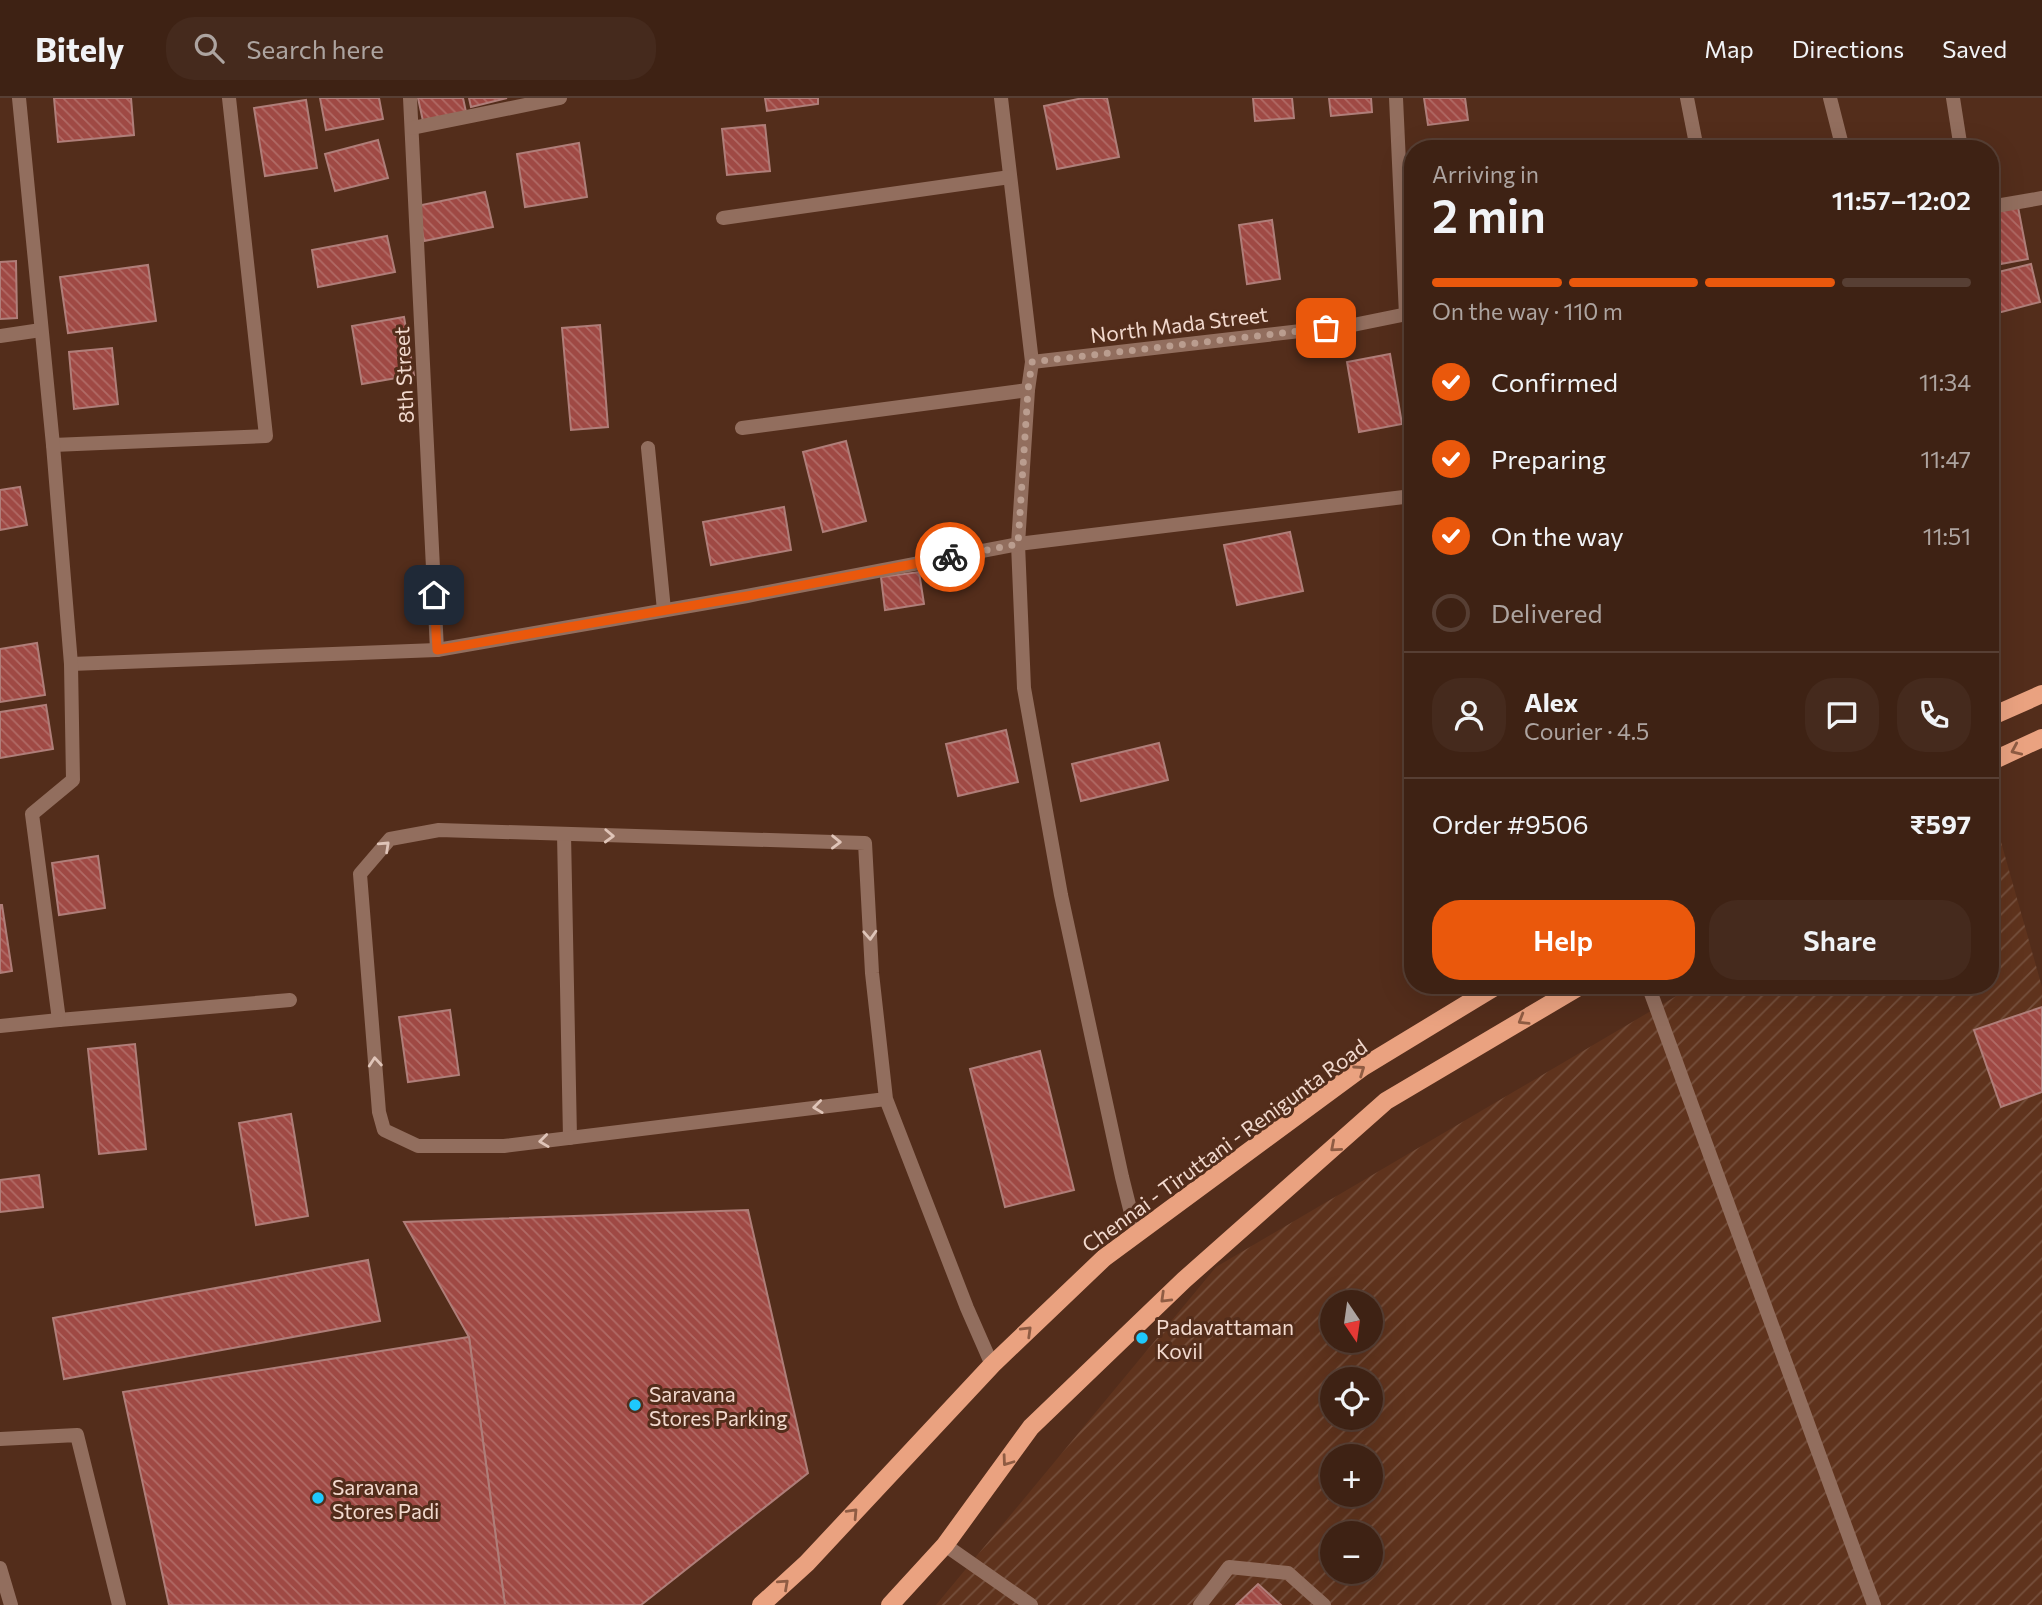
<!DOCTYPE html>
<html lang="en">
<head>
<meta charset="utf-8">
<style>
	body { margin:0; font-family:Commissioner,sans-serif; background:#452a1d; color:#f1f3f6; height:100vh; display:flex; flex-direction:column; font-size:26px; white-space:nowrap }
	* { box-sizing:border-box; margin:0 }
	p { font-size:23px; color:#ada4a0 }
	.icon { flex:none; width:38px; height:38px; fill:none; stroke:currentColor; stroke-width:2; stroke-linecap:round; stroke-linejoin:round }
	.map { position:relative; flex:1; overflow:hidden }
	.drawer { position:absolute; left:1404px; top:42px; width:595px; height:854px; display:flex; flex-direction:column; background:#3e2214; border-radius:28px; box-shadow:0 7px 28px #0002,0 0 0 2px #573f34 }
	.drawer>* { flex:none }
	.needle { width:46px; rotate:167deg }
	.tools { position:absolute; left:1320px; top:1192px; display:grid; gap:14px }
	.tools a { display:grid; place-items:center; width:63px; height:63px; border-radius:50%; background:#3e2214; box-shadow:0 7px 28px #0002,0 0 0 2px #573f34; font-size:35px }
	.pin { position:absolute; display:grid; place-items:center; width:60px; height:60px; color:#fff; margin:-30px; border-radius:14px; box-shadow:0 4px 10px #0006 }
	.courier { position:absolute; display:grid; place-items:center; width:70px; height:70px; margin:-35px; border:5px solid #ea580c; border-radius:50%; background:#fff; color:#222; box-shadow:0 2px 9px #0007 }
	.summary em { font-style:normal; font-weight:600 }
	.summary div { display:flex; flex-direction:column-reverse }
	.summary { display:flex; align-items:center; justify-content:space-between; height:119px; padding:0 28px }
	h1 { font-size:46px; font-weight:600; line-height:52px }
	.bar { display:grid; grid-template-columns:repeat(4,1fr); gap:10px 7px; align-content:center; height:84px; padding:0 28px }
	.bar i { height:9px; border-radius:5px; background:#573f34 }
	.bar .selected { background:#ea580c }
	.bar p { grid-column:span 4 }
	.line { display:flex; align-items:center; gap:18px; padding:0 28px; border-top:2px solid #573f34 }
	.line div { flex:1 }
	.round { display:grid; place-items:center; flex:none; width:74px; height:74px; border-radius:28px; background:#452a1d }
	ol { padding:0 28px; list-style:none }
	li { display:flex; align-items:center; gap:21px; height:77px }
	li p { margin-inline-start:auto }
	li .icon { padding:7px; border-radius:50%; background:#ea580c; color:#fff; stroke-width:4 }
	li:last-child { color:#ada4a0 }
	li i { width:38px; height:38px; border:4px solid #573f34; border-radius:50% }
	.cta { display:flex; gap:14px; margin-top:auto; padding:14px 28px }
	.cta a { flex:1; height:80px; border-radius:28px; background:#ea580c; color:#fff; font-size:28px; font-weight:600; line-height:80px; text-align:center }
	.cta a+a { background:#452a1d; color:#f1f3f6 }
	header { display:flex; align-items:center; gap:42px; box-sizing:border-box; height:98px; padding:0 35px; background:#3e2214; border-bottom:2px solid #573f34 }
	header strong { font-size:33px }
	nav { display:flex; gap:38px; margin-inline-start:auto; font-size:24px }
	.search { width:490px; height:63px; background:#452a1d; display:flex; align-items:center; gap:18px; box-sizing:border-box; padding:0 24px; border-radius:28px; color:#ada4a0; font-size:26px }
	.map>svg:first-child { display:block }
	.industrial { fill:url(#industrial-furrows); fill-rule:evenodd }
	.building { fill:url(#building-back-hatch); stroke:#af7e79; stroke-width:2 }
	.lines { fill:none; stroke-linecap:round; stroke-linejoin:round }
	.service { stroke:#926e5e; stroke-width:14 }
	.minor { stroke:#926e5e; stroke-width:14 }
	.primary { stroke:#eaa280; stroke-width:18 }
	.oneway { stroke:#8f5c43 }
	.oneway2 { stroke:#dfc4b8 }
	.done { stroke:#ba9d8f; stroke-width:7; stroke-dasharray:0 12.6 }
	.route { stroke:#ea580c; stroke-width:9 }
	.poi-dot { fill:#1ec9fd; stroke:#532d1b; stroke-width:2.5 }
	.labels { text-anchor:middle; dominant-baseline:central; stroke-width:6; stroke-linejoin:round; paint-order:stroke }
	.street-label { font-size:21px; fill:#f2d9ce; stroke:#532d1b }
	.poi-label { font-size:21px; fill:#f2d9ce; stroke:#532d1b; text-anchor:start }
</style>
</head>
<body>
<header>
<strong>Bitely</strong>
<div class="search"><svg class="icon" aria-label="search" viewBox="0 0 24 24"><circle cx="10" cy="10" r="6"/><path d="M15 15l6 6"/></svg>Search here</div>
<nav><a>Map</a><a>Directions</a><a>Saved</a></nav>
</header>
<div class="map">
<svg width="2042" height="1507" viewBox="0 0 2042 1507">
	<defs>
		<pattern id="industrial-furrows" width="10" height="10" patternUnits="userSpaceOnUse" patternTransform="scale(1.75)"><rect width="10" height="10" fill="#5f331d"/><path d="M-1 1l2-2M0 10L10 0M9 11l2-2" fill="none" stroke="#76503d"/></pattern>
		<pattern id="building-back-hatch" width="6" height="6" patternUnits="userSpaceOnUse" patternTransform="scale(1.75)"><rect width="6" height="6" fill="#9f4944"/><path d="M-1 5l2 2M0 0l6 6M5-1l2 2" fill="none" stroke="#b16b66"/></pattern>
	</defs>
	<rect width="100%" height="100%" fill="#532d1b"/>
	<path class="industrial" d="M1992,712L2042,889V1507H936L1216,1169L1695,887H1990V714ZM1332,1204H1370V1242H1332ZM1332,1281H1370V1320H1332ZM1332,1358H1370V1396H1332ZM1332,1435H1370V1474H1332Z"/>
	<g class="building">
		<polygon points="54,0 131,0 134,37 58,44"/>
		<polygon points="320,0 379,0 383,21 326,32"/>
		<polygon points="418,0 463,0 466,14 423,23"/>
		<polygon points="469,0 507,0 471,9"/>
		<polygon points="765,0 818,0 818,6 767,13"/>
		<polygon points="1083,0 1107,0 1119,59 1057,71 1044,8"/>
		<polygon points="1253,0 1292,0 1294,20 1255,23"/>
		<polygon points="1329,0 1371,0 1372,14 1331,18"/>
		<polygon points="1424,0 1465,0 1468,22 1428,27"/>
		<polygon points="306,2 317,70 265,78 254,10"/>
		<polygon points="765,27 770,73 727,77 722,31"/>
		<polygon points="378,42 388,80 335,93 325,56"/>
		<polygon points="579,45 587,99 525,109 517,56"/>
		<polygon points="485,94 493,129 424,143 417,108"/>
		<polygon points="2018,109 2028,161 1990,168 1990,115"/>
		<polygon points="1272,122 1280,181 1247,186 1239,127"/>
		<polygon points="387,138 395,174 318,189 312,152"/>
		<polygon points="16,163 17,220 0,221 0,164"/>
		<polygon points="2031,166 2040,204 1990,217 1990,176"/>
		<polygon points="148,167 156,223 68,235 60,179"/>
		<polygon points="404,219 414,277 362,286 352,228"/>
		<polygon points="600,227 608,329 571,332 562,230"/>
		<polygon points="112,250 118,306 74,311 69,254"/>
		<polygon points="1390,256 1402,326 1359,334 1347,264"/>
		<polygon points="846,343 866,423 823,434 803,354"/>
		<polygon points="20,389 27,427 0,432 0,392"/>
		<polygon points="784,409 791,452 711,467 703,424"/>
		<polygon points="1290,434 1303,493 1237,507 1224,447"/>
		<polygon points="919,474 924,506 885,512 881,479"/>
		<polygon points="37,545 45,597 0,604 0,551"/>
		<polygon points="46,607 53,651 0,660 0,614"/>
		<polygon points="1006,632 1018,684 958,698 946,646"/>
		<polygon points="1159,645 1168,682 1081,703 1072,666"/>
		<polygon points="98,758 105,810 59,817 52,765"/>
		<polygon points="0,807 2,807 12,873 0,875"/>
		<polygon points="2042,909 2042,994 2001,1009 1974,932"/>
		<polygon points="450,912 459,977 408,984 399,919"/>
		<polygon points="135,946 146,1051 99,1056 88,951"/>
		<polygon points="1040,953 1074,1092 1005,1109 970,971"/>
		<polygon points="291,1016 308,1118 256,1127 239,1025"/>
		<polygon points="39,1077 43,1109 0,1114 0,1082"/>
		<polygon points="748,1112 808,1375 641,1507 505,1507 469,1239 404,1124"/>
		<polygon points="368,1162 380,1223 64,1281 53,1220"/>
		<polygon points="469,1239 505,1507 169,1507 123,1294"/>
		<polygon points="1258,1486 1281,1507 1236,1507"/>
	</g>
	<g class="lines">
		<g class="service">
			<polyline points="1648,887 1874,1507"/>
			<polyline points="0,1341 77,1337 119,1507"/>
			<polyline points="945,1447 1031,1507"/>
			<polyline points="1200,1507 1229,1469 1288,1475 1324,1507"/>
		</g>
		<g class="minor">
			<polyline points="410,0 437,552"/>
			<polyline points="1001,0 1032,264 1028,292 1018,446 1024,590 1061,797 1122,1079 1136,1135"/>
			<polyline points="1396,0 1406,217"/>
			<polyline points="1687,0 1697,51"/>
			<polyline points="1830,0 1843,51"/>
			<polyline points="1953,0 1961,51"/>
			<polyline points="412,30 560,0"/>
			<polyline points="1990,109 2042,100"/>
			<polyline points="723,120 1010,79"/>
			<polyline points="0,238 41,232"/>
			<polyline points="1032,264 1353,227 1412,215"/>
			<polyline points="742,330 1028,292"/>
			<polyline points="53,347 266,338 229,0"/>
			<polyline points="648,350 664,512"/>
			<polyline points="71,566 437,552 747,498 1018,446 1412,398"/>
			<polyline points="564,736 570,1040"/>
			<polyline points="59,922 290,902"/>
			<polyline points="0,928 59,922 32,716 73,682 71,566 53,347 19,0"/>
			<polyline points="886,1001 504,1048 418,1048 384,1032 379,1014 360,776 390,741 439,732 865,745 872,875 886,1001 967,1210 992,1267"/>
			<polyline points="0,1470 11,1507"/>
		</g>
		<g class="primary">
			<polyline points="1990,619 2042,596"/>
			<polyline points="1990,664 2042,640"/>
			<polyline points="761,1507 807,1465 992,1267 1104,1160 1363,969 1498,887"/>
			<polyline points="890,1507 945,1447 1031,1329 1184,1182 1386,1003 1582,887"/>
		</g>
	</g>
	<defs><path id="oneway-chevron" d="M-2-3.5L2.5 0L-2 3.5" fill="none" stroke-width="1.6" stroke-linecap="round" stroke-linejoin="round" transform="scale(1.75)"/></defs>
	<g class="oneway">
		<use href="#oneway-chevron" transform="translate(2016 652) rotate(156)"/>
		<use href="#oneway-chevron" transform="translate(1523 922) rotate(149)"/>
		<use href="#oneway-chevron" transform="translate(1360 972) rotate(-35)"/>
		<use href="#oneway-chevron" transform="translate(1335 1049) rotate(139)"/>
		<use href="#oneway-chevron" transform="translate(1165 1200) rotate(136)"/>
		<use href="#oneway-chevron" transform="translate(1027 1233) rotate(-44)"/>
		<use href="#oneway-chevron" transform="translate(1007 1363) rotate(126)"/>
		<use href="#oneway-chevron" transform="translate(853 1415) rotate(-47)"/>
		<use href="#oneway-chevron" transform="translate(784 1486) rotate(-42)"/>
	</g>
	<g class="oneway2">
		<use href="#oneway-chevron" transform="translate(609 738) rotate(2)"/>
		<use href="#oneway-chevron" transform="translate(836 744) rotate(1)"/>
		<use href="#oneway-chevron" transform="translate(385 748) rotate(-43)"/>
		<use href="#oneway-chevron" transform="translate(870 837) rotate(87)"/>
		<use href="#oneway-chevron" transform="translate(375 964) rotate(-95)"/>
		<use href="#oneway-chevron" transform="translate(818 1009) rotate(173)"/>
		<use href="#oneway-chevron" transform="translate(544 1043) rotate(173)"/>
	</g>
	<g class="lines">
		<polyline class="done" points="950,459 1018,446 1028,292 1032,264 1326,230"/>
		<polyline class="route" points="434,497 437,552 747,498 950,459"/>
	</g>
	<g class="poi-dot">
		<circle cx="1142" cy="1240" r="7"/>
		<circle cx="635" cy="1307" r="7"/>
		<circle cx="318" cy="1400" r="7"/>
	</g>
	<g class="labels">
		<g class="street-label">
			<text transform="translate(1179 226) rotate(-7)">North Mada Street</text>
			<text transform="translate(403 277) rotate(-93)">8th Street</text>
			<text transform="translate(1224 1047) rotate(-36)">Chennai - Tiruttani - Renigunta Road</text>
		</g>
		<g class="poi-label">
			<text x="1156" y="1228">Padavattaman<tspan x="1156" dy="24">Kovil</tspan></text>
			<text x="649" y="1295">Saravana<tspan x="649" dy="24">Stores Parking</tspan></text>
			<text x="332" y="1388">Saravana<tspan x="332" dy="24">Stores Padi</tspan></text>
		</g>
	</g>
</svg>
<div class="tools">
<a><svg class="needle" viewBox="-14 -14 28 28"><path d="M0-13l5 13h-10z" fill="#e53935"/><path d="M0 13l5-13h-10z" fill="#ada4a0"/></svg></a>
<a><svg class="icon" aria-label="locate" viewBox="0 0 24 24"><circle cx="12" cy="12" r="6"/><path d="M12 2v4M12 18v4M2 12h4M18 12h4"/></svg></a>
<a>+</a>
<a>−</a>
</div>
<div class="pin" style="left:1326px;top:230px;background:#ea580c"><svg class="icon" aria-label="bag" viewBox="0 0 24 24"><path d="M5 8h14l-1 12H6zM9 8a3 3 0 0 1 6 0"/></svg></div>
<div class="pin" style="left:434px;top:497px;background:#1f2937"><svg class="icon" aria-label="home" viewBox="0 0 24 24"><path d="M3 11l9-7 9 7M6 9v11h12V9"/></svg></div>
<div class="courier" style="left:950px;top:459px"><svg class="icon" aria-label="bike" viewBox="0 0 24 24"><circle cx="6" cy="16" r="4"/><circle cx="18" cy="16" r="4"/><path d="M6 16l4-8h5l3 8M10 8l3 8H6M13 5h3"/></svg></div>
<section class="drawer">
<div class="summary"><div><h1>2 min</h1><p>Arriving in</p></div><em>11:57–12:02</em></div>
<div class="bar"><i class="selected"></i><i class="selected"></i><i class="selected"></i><i></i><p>On the way · 110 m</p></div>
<ol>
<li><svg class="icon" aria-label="check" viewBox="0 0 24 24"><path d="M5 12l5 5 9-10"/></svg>Confirmed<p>11:34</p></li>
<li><svg class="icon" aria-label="check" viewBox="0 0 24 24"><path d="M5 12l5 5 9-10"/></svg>Preparing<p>11:47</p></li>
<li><svg class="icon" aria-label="check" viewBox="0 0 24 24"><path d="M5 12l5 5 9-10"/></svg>On the way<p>11:51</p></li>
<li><i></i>Delivered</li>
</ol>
<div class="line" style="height:126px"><a class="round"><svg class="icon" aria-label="person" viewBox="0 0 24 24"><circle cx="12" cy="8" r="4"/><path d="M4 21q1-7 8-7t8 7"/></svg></a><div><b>Alex</b><p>Courier · 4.5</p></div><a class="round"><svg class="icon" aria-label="chat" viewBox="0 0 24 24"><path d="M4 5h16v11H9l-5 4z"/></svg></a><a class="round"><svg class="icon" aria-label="phone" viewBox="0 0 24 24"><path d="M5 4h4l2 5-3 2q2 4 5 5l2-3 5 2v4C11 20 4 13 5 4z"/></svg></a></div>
<div class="line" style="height:91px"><div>Order #9506</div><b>₹597</b></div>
<div class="cta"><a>Help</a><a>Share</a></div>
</section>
</div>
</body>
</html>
